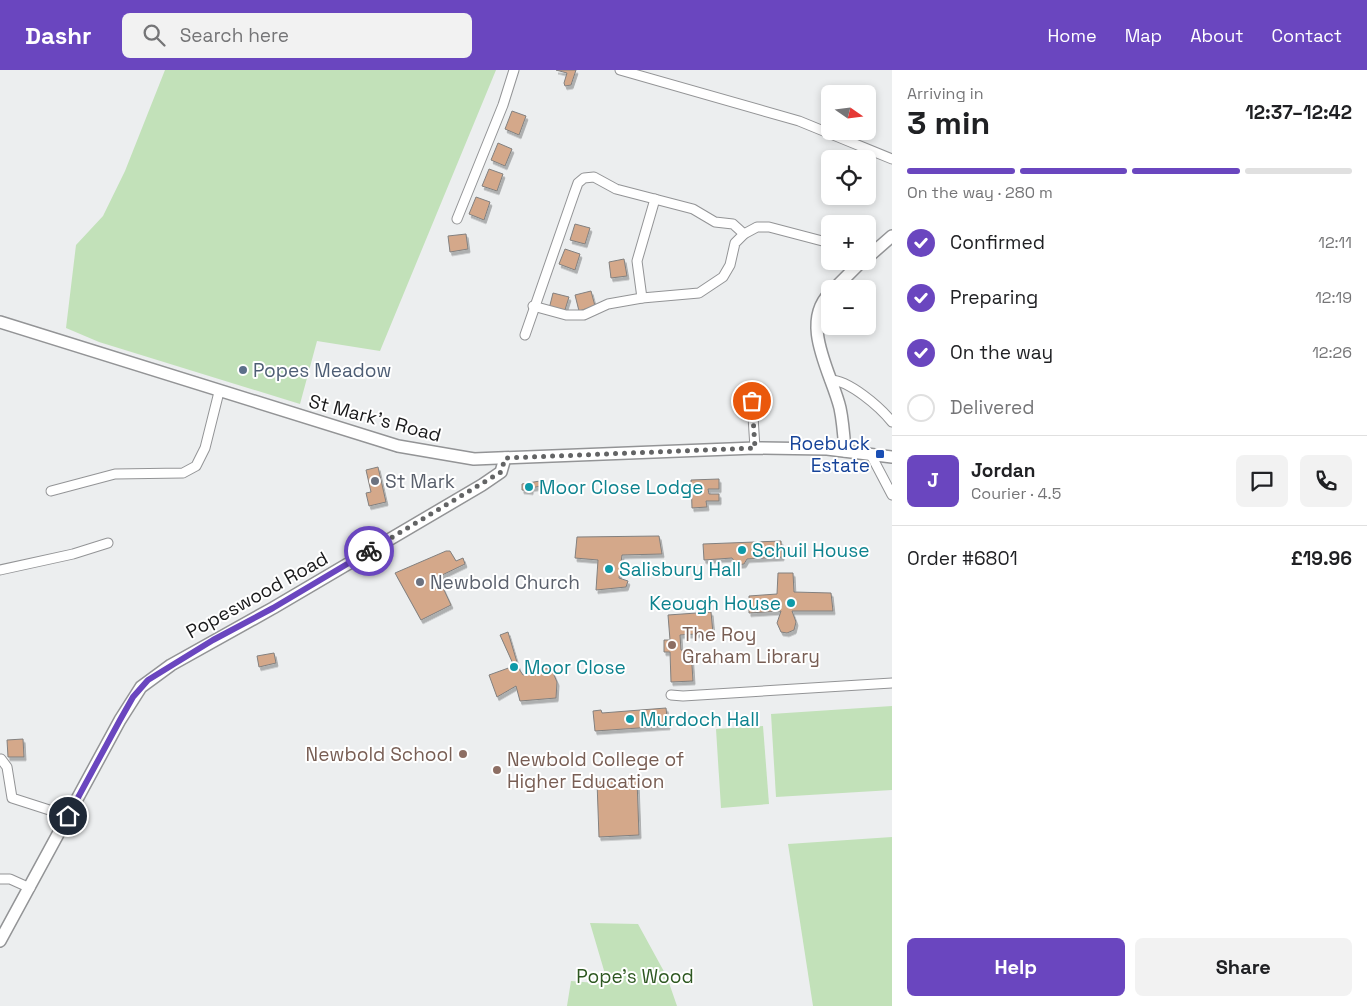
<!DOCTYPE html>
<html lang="en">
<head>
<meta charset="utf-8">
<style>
	body { margin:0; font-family:"Space Grotesk",sans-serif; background:#f2f2f2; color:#202124; height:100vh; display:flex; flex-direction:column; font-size:19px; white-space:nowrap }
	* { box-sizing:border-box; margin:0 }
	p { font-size:16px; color:#757577 }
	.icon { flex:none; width:28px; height:28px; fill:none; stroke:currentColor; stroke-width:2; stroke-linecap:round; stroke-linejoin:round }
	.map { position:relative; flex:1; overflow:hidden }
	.sheet { display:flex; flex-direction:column; background:#fff; width:475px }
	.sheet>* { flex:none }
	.needle { width:32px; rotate:104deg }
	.tools { position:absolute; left:821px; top:15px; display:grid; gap:10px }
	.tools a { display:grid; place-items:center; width:55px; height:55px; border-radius:8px; background:#fff; box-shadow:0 2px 8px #0003; font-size:25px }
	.pin { position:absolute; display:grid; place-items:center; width:42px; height:42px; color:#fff; margin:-21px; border:2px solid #fff; border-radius:50%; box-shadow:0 1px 5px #0007 }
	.courier { position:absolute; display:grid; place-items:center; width:50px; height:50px; margin:-25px; border:4px solid #6a46bf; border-radius:50%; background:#fff; color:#222; box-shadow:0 1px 6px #0007 }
	.head em { font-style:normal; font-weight:700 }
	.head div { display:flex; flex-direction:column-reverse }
	.head { display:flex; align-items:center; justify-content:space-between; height:85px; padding:0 15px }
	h1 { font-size:32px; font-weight:700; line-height:38px }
	.bar { display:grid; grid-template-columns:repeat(4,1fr); gap:8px 5px; align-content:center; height:60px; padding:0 15px }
	.bar i { height:6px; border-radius:4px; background:#e0e0e0 }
	.bar .active { background:#6a46bf }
	.bar p { grid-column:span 4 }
	.line { display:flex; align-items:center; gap:12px; padding:0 15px; border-top:1px solid #e0e0e0 }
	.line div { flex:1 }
	.round { display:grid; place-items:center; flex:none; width:52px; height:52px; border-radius:8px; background:#f2f2f2 }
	ol { padding:0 15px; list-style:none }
	li { display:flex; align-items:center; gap:15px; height:55px }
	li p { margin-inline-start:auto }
	li .icon { padding:5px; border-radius:50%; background:#6a46bf; color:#fff; stroke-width:4 }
	li:last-child { color:#757577 }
	li i { width:28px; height:28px; border:2px solid #e0e0e0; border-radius:50% }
	.action { display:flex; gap:10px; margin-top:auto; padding:10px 15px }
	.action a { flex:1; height:58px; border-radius:8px; background:#6a46bf; color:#fff; font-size:20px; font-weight:700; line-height:58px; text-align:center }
	.action a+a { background:#f2f2f2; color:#202124 }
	header { display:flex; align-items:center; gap:30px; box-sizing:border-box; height:70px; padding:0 25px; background:#6a46bf; color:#fff }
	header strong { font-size:24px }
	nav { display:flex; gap:28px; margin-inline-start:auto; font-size:18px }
	.search { width:350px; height:45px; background:#f2f2f2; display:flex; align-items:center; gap:12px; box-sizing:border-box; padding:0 18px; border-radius:8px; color:#757577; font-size:19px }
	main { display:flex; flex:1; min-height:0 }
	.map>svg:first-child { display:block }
	.green { fill:#c2e1b9 }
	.building { fill:#d4a88a; stroke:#82807f; filter:url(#shadow) }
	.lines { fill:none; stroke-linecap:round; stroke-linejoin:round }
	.street-casing { stroke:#939496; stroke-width:11 }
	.secondary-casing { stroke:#939496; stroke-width:14 }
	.street { stroke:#fff; stroke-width:9 }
	.secondary { stroke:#fff; stroke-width:11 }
	.done { stroke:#636465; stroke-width:5; stroke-dasharray:0 9 }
	.route { stroke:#6a46bf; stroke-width:6 }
	.service-dot { fill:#5c6f8a; stroke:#fff; stroke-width:2 }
	.transit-dot { fill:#1a4fb4; stroke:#fff; stroke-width:2 }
	.worship-dot { fill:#6b7280; stroke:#fff; stroke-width:2 }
	.culture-dot { fill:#0f9aa8; stroke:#fff; stroke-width:2 }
	.education-dot { fill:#8d6e63; stroke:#fff; stroke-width:2 }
	.labels { text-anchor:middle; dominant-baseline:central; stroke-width:4; stroke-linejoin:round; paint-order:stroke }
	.service-label { font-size:19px; fill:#4e5e75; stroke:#fff; text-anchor:start }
	.street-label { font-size:19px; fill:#19191a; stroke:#fff }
	.transit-label { font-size:19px; fill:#164399; stroke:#fff; text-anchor:end }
	.worship-label { font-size:19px; fill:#5b616d; stroke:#fff; text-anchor:start }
	.culture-label { font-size:19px; fill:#0d838f; stroke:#fff; text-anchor:start }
	.education-label { font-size:19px; fill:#785e54; stroke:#fff; text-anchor:start }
	.park-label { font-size:19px; fill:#2e5821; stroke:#fff }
</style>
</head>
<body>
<header>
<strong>Dashr</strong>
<div class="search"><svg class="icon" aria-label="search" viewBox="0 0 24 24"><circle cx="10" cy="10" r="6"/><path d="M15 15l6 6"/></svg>Search here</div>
<nav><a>Home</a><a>Map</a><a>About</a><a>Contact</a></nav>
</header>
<main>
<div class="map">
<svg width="892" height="936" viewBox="0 0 892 936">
	<defs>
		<filter id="shadow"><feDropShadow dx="2" dy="3.5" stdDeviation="0" flood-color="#0004"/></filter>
	</defs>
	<rect width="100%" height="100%" fill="#eceeef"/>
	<g class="green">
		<polygon points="165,0 496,0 380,281 317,271 300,334 99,272 66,258 76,175 103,146 125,101"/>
		<polygon points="892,636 892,720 776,727 771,644"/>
		<polygon points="763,656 769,734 721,738 716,659"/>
		<polygon points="892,767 892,936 813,936 788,774"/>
		<polygon points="590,853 638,854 667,907 677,936 567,936 571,911 608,914"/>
	</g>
	<g class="building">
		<polygon points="556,0 576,0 571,15 565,16 564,13 567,3"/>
		<polygon points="512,41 526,46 519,65 505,59"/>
		<polygon points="498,73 512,79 505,96 491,90"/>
		<polygon points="489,99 503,104 497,121 482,116"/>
		<polygon points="476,127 490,132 484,150 469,144"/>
		<polygon points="575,154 590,158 585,174 570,170"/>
		<polygon points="466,164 468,179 450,182 448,166"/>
		<polygon points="565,179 580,184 575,200 559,194"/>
		<polygon points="624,189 627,206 611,208 609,192"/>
		<polygon points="591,221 595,236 579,241 575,225"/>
		<polygon points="553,223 569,227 564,243 549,239"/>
		<polygon points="378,397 386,432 369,436 366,423 371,422 366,400"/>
		<polygon points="719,409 719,419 708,419 709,424 719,424 719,431 706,431 707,437 692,438 691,410"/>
		<polygon points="540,411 541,416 531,418 531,421 522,420 522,414"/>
		<polygon points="659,466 662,484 622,485 619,508 628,511 626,517 596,520 598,490 575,488 577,467"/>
		<polygon points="781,471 782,487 747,489 744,494 737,495 732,488 704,490 703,474"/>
		<polygon points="446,481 450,481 456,491 463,488 465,494 438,507 451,535 421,550 395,503"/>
		<polygon points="778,503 793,503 794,522 831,523 833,541 792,541 796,552 794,560 787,563 781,562 777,553 781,541 749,543 749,526 777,524"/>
		<polygon points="711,542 713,563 680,565 681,580 691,580 693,611 671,612 670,582 664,582 664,570 670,570 668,545"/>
		<polygon points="508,562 519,599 523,605 541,598 551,598 557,612 556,628 520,631 516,616 497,627 489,605 514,596 500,565"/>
		<polygon points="274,583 276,593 259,597 257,586"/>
		<polygon points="666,638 668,656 595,661 593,641 601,640 602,643"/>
		<polygon points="23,669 24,687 8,687 7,670"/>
		<polygon points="637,710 639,765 599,767 597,712"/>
	</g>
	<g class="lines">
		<g class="street-casing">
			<g id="street">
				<polyline points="620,0 799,51 892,89"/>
				<polyline points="457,149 503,35 514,0"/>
				<polyline points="642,228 637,191 655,129"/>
				<polyline points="533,236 566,245 584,245 608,234 642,228 699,223 723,207 730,195 735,173 744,164 757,157 769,157 830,173"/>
				<polyline points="525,265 574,124 578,113 584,108 594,107 616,119 693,139 715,152 733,154 744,164"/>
				<path d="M830,310C849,310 880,337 892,352"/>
				<polyline points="752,331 755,378"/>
				<polyline points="871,385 892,425"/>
				<polyline points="51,421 115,404 183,403 196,396 205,378 219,322"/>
				<polyline points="0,500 73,484 108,473"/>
				<polyline points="671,625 683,626 892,613"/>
				<polyline points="1,689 7,697 12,728 68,746"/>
				<polyline points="1,809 10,809 30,818"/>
			</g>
		</g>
		<g class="secondary-casing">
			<g id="secondary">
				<polyline points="868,187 892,166"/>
				<polyline points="834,219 862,191"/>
				<path d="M830,223C799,254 832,304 840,338C843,352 844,367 845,381"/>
				<polyline points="0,252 398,376 474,389 755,378 827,379 892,387"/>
				<polyline points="0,871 120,650 141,617 171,595 273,538 482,415 501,402 505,388"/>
			</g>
		</g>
		<use href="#street" class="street"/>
		<use href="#secondary" class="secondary"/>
	</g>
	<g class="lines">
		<polyline class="done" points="369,481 501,402 505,388 755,378 752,331"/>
		<polyline class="route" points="68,746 120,650 133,627 148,610 213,570 273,538 369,481"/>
	</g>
	<circle class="service-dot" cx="243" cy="300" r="5"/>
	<rect class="transit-dot" x="875" y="379" width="10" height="10" rx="2.5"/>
	<g class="worship-dot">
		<circle cx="375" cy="411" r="5"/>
		<circle cx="420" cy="512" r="5"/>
	</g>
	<g class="culture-dot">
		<circle cx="529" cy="417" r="5"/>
		<circle cx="742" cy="480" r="5"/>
		<circle cx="609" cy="499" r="5"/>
		<circle cx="791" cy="533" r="5"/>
		<circle cx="514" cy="597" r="5"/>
		<circle cx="630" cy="649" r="5"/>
	</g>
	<g class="education-dot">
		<circle cx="672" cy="575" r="5"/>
		<circle cx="463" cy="684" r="5"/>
		<circle cx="497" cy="700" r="5"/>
	</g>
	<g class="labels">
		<g class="service-label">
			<text x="253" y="300">Popes Meadow</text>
		</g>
		<g class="street-label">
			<text transform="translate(375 348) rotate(15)">St Mark's Road</text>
			<text transform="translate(257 525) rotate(-29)">Popeswood Road</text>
		</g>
		<g class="transit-label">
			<text x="870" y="373">Roebuck<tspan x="870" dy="22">Estate</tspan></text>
		</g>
		<g class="worship-label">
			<text x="385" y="411">St Mark</text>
			<text x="430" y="512">Newbold Church</text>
		</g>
		<g class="culture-label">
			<text x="539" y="417">Moor Close Lodge</text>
			<text x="752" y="480">Schuil House</text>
			<text x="619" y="499">Salisbury Hall</text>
			<text x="781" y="533" text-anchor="end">Keough House</text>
			<text x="524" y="597">Moor Close</text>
			<text x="640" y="649">Murdoch Hall</text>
		</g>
		<g class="education-label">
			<text x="682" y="564">The Roy<tspan x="682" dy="22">Graham Library</tspan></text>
			<text x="453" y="684" text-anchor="end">Newbold School</text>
			<text x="507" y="689">Newbold College of<tspan x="507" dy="22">Higher Education</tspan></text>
		</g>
		<g class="park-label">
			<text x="635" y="906">Pope's Wood</text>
		</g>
	</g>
</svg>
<div class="tools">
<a><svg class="needle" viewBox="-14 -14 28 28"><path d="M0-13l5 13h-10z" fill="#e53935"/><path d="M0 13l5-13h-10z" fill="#757577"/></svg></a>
<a><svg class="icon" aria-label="locate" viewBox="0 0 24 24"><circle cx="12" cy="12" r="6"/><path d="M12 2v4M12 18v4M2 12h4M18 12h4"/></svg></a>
<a>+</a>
<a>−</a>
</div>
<div class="pin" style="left:752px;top:331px;background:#ea580c"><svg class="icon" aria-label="bag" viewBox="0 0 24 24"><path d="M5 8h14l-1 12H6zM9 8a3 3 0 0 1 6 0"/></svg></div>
<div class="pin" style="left:68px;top:746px;background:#1f2937"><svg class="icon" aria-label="home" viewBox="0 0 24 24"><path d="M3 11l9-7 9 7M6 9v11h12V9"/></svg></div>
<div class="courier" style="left:369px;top:481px"><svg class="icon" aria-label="bike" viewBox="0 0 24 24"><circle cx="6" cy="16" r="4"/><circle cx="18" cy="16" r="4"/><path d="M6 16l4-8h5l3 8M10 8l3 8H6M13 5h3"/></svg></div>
</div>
<section class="sheet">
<div class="head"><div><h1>3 min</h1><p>Arriving in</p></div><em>12:37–12:42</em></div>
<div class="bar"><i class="active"></i><i class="active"></i><i class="active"></i><i></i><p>On the way · 280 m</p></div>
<ol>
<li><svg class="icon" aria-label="check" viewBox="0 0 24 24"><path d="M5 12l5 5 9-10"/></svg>Confirmed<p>12:11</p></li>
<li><svg class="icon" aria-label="check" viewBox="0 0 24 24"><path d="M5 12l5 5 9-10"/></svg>Preparing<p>12:19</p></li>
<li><svg class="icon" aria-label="check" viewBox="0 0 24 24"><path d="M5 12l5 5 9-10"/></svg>On the way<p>12:26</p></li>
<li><i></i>Delivered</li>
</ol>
<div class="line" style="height:90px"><b class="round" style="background:#6a46bf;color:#fff">J</b><div><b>Jordan</b><p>Courier · 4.5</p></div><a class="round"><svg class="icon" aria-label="chat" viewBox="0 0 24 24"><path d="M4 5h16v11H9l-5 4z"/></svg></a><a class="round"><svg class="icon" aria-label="phone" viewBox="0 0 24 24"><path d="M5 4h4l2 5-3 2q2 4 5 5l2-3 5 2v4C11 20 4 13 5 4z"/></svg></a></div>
<div class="line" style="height:65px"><div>Order #6801</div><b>£19.96</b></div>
<div class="action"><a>Help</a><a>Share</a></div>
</section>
</main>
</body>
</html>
